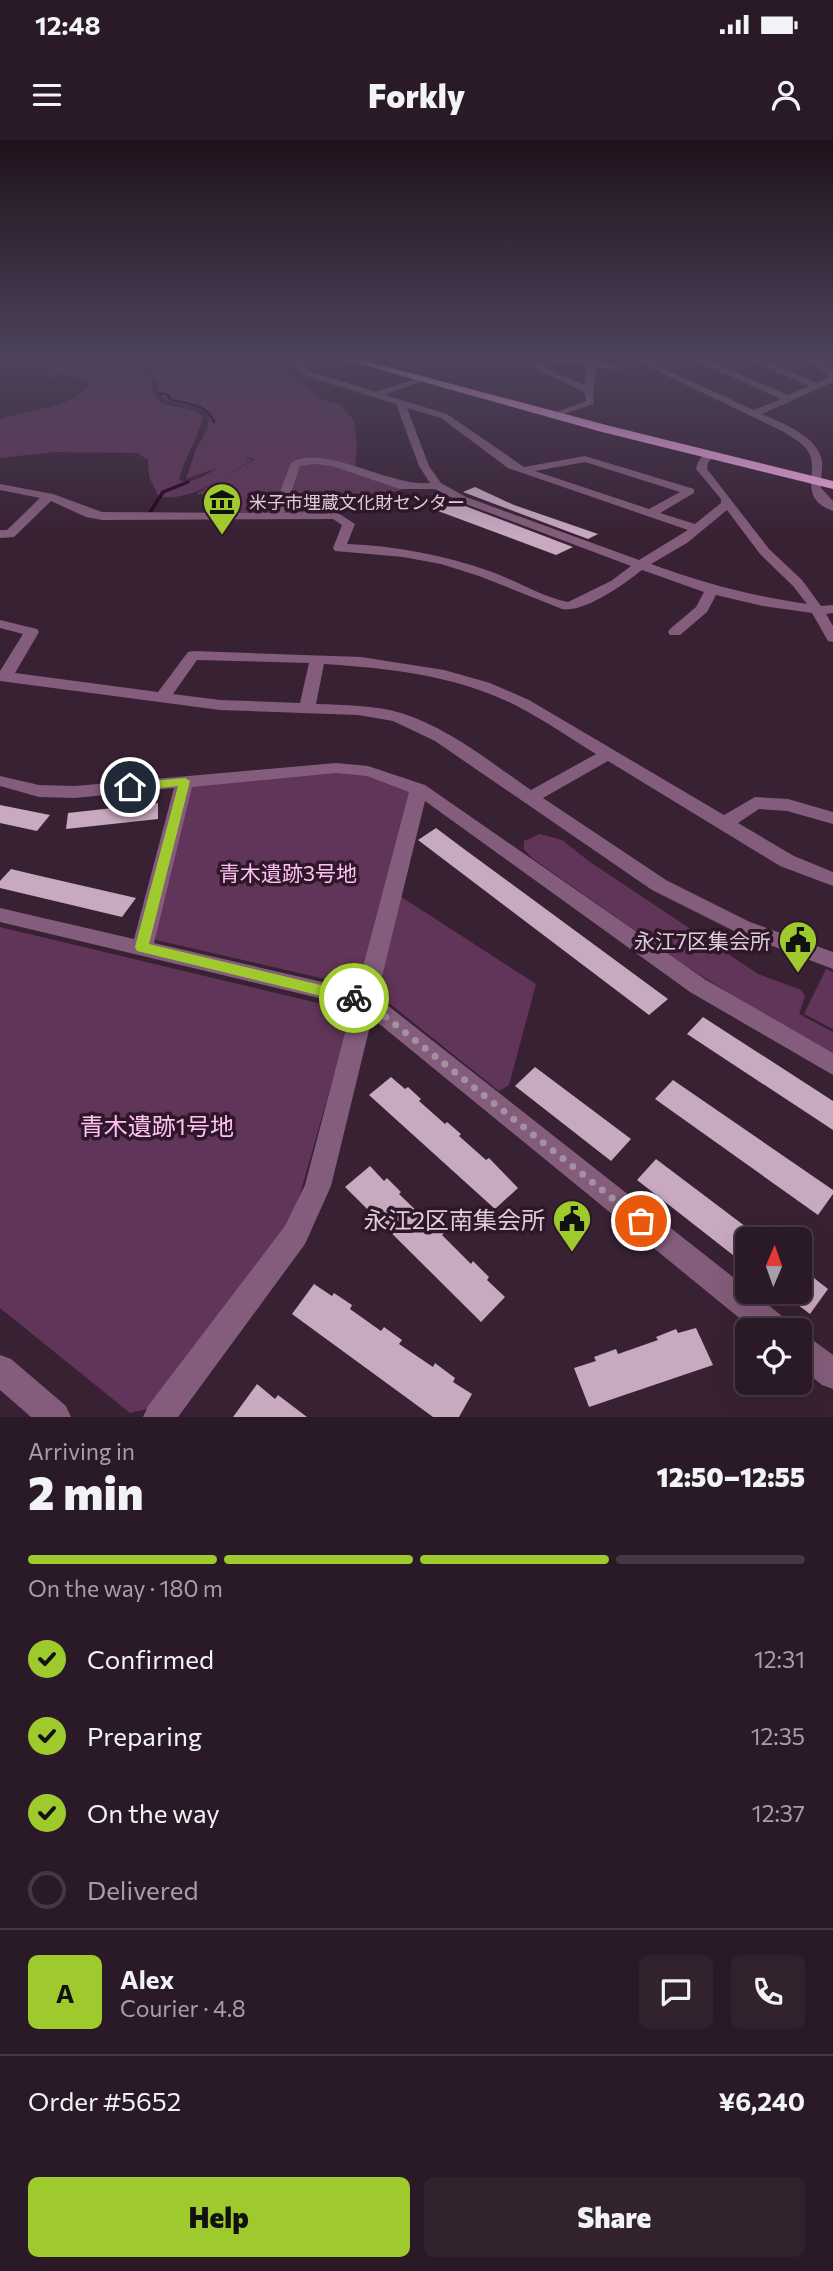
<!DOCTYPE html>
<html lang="en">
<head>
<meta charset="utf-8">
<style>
	body { margin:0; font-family:Commissioner,"Noto Sans JP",sans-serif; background:#32222e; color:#f1f3f6; height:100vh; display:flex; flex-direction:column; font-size:26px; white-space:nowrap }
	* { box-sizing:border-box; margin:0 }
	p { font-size:23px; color:#a5a0a7 }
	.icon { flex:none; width:38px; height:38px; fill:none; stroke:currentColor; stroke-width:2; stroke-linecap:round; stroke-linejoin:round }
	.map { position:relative; height:1277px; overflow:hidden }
	.side { display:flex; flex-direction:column; background:#2a1926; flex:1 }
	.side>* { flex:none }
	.needle { width:46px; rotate:2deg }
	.buttons { position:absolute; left:735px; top:1087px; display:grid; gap:14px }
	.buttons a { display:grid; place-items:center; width:77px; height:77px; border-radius:10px; background:#2a1926; box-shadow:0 7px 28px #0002,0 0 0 2px #463843; font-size:35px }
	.pin { position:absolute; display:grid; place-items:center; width:60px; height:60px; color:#fff; margin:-30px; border:4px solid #fff; border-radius:50%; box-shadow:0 2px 7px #0007 }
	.courier { position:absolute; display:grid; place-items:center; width:70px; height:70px; margin:-35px; border:5px solid #9eca2e; border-radius:50%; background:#fff; color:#222; box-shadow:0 2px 9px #0007 }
	.overview em { font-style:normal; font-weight:800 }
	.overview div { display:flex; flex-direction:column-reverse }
	.overview { display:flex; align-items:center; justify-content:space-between; height:119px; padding:0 28px }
	h1 { font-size:46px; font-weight:800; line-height:52px }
	.bar { display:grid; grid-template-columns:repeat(4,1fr); gap:10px 7px; align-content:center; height:84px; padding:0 28px }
	.bar i { height:9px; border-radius:5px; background:#463843 }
	.bar .active { background:#9eca2e }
	.bar p { grid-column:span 4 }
	.line { display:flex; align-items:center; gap:18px; padding:0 28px; border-top:2px solid #463843 }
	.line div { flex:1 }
	.round { display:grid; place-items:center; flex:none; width:74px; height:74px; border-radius:10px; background:#32222e }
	ol { padding:0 28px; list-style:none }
	li { display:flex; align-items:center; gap:21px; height:77px }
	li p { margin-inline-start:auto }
	li .icon { padding:7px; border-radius:50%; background:#9eca2e; color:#111; stroke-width:4 }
	li:last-child { color:#a5a0a7 }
	li i { width:38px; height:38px; border:4px solid #463843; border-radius:50% }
	.action { display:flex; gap:14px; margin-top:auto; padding:14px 28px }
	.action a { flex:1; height:80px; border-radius:10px; background:#9eca2e; color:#111; font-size:28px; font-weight:800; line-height:80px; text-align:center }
	.action a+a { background:#32222e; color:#f1f3f6 }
	.status { display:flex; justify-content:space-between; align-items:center; height:49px; padding:0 35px; background:#2a1926; direction:ltr }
	.status svg { height:19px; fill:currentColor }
	header { display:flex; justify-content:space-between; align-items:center; height:91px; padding:0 28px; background:#2a1926; font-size:32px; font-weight:800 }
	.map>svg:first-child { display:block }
	.green { fill:#613559 }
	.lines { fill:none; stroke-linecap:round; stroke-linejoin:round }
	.stream-far1 { stroke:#260020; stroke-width:2.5 }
	.stream { stroke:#260020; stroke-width:3.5 }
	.building { fill:#c7a9c0 }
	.minor { fill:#835d7b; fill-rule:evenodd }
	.highway { fill:#f5a9e5; fill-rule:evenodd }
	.route { fill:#9eca2e }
	.done { stroke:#a3919f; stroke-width:7; stroke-dasharray:0 12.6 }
	.labels { text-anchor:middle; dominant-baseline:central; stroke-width:7; stroke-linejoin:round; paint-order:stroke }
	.far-poi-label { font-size:18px; fill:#ddcdd9; stroke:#2e1729; text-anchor:start }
	.park-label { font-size:21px; fill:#ffc1f1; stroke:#2e1729 }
	.poi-label { font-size:21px; fill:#ddcdd9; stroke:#2e1729; text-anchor:end }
	.near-park-label { font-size:24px; fill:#ffc1f1; stroke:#2e1729 }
	.near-poi-label { font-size:24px; fill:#ddcdd9; stroke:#2e1729; text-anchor:end }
</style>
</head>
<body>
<div class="status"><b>12:48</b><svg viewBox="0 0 49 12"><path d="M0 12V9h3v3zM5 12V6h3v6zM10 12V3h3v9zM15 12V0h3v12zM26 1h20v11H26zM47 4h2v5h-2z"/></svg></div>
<header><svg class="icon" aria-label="menu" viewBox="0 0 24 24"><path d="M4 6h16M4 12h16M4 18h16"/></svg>Forkly<svg class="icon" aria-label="person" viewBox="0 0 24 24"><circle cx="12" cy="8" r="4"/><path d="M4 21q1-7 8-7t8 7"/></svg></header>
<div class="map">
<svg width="833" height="1277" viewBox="0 0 833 1277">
	<rect width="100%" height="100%" fill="#382133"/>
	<g class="green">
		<path d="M47,216H135L152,241L151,249L162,264C177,268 191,266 203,277C198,299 184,318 179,340C193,345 206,334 219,327L186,339L196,309L208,288L209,275L199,268L166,261L158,249V241L142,216H270L287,222L276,225L322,259L341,265L354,281L357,306L355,329L299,320L275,373L227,374L225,356L196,354L255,319L244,317L252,320C223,337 194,361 159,357L149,337L148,320L137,313L54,312L0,318V279C28,270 69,269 89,246V240L63,233L44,239L55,228L46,219Z"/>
		<polygon points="304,323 333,325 403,349 330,373 286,375 283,372 299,326"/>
		<polygon points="318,632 360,633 410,650 360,842 351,845 156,800 153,791 189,650 193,646"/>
		<polygon points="540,694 562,700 590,722 758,834 801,850 805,856 799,874 833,892 833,913 749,866 680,822 532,718 524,709 524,701"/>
		<polygon points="400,756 536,844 509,945 499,951 380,856 378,850"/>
		<polygon points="0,787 343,869 350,878 297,1065 286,1087 151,1268 130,1273 0,1168"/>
		<polygon points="826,829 833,832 833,889 804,874"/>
	</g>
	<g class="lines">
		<path class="stream-far1" d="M159,253L167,254L171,260C188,264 207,264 214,282"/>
		<polyline class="stream" points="149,374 163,352 188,342"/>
	</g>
	<g class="building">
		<polygon points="475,347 514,365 598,394 588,399 463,352"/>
		<polygon points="448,359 457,363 573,407 556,415 430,368"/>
		<polygon points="158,663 158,679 66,689 68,673"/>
		<polygon points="0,665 50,675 37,691 0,683"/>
		<polygon points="436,688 464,709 668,859 649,875 418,700"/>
		<polygon points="11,729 36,735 136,758 122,777 0,748 0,741"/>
		<polygon points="703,877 833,961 833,990 687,894"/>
		<polygon points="535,927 631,999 611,1021 515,946"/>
		<polygon points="391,937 405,949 408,947 421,959 419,961 445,984 447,982 461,994 459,996 486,1020 489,1018 518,1048 495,1069 369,955"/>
		<polygon points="673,940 833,1050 833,1054 818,1075 655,959"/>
		<polygon points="656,1019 762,1099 747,1099 747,1126 637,1040"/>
		<polygon points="370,1026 384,1041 387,1038 401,1052 399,1054 427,1081 429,1078 444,1093 442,1095 471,1124 473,1121 489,1137 487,1140 505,1157 481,1182 345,1047"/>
		<polygon points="800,1127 828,1149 810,1174 781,1152 800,1152"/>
		<polygon points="314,1144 332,1156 334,1153 352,1165 350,1169 381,1191 384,1187 402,1200 399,1204 433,1227 435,1223 455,1238 453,1242 472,1254 459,1277 433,1277 292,1174"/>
		<polygon points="696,1188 713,1225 589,1267 574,1228 596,1221 594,1217 616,1209 618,1214 658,1200 656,1197 676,1189 678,1193"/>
		<polygon points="257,1244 275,1259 278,1255 307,1277 233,1277"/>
	</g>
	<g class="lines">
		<g class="minor">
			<path d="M307,216H318L301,224L312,232L376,252L428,235V239L385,255L447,274L524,327L585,316L694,349V353L660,373L695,384L721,363V359L696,329C698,319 705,310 716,312L717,314L708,322L707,329L769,409L802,440L821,466L833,465V473L826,474L833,486V502L828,501L812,473L763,466L716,455L707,472L680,495H670L668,492L670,489L696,467L704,452L642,430C624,444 585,473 562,469L479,436L441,424L403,417L335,411L333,408L342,385L333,379L102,380L86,377L51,361L14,397L0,398V390H7L40,358L0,350V344L53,354L102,372L272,373L291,323C321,302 390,347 430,343L419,326L396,264L306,236L291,224ZM407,268L441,278L508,328L688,390L639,420L466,357L441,343L429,326ZM585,322L680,352L649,369L535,331ZM315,324L332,326L400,349H435L458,361L631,426L611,441L568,462C542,457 517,441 492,432C445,415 396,406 347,404L355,384L335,371L284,373L300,326ZM727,370L760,414L793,446L807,464C752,456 702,443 651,424L687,403Z"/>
			<path d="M589,216H597L596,222L624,227L620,230L596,227L593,250L594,264L557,276V272L586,261L584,252L530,226L559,218L588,221ZM559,224L587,226L584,245L543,227Z"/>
			<path d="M626,216H636L754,270L781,259L686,216H697L788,255L809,246L742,216H753L817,243L830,237L815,225L797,216C812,216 821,221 833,231V242L762,274C782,283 818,296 822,321C823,330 820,339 821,348L833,361V371C800,358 816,340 811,318C808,305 793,298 782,291Z"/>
			<path d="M0,480L37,489L39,492L15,533L158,552L188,512L193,511L361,517L444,530L490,543L529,560L724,675L755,657L788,659L833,672V684L787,671L759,669L738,683L794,716L833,732V746L780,726L608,621L543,658L666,740L750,782L833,812V829L736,792L652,750L435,601L393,581L358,575L220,570L0,541V531L23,494L0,488ZM197,520L309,523L300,563L220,560L173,554ZM324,524C390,528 458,536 517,566C544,580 570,598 596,614L531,650C490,622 449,588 401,573C374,565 344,565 316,564Z"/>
			<path d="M336,623L368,626L425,645L706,840L833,913V935L690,852L425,661L377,857L747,1148V1152H752L787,1180L792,1190H754L372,878L331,1046L305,1104L178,1277H143L148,1266L285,1086L305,1045L352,866L0,782V768L134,799L174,648L75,658L39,657L0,646V636L39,645L75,646ZM336,633L367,636L409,652L357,850L154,803L192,647Z"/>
			<polygon points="800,1193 810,1198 833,1215 833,1249 822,1245 800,1227"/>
			<polygon points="0,1215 11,1219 66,1266 71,1277 31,1277 0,1250"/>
		</g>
		<polygon class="highway" points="331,216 347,216 610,286 833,341 833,349 602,292"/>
	</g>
	<linearGradient id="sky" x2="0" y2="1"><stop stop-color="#1f121c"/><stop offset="0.55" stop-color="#4d435b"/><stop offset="1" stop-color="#4d435b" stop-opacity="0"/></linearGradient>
	<rect width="833" height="395" fill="url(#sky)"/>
	<polygon class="route" points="185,638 190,641 149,804 354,853 359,854 361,858 359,862 354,864 137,811 135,807 178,646 130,651 124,647 130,643"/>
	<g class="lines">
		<polyline class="done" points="354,858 366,861 641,1081"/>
	</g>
	<defs>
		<g id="museum-pin" transform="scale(2.0125)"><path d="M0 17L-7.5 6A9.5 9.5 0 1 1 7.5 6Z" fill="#9eca2e" stroke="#2e1729"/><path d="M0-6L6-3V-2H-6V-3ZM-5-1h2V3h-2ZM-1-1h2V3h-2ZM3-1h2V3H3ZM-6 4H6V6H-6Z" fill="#111"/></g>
		<g id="civic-pin" transform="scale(2.0125)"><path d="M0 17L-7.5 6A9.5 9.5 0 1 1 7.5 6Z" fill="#9eca2e" stroke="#2e1729"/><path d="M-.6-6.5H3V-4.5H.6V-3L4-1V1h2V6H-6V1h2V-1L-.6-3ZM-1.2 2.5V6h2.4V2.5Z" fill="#111"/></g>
	</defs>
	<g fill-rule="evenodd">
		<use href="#museum-pin" x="222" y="362"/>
		<use href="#civic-pin" x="798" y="800"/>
		<use href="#civic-pin" x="572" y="1079"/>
	</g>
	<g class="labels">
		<g class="far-poi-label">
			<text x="249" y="362">米子市埋蔵文化財センター</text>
		</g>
		<g class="park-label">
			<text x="288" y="732">青木遺跡3号地</text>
		</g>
		<g class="poi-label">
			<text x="771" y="800">永江7区集会所</text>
		</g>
		<g class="near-park-label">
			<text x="157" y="985">青木遺跡1号地</text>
		</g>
		<g class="near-poi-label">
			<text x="545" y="1079">永江2区南集会所</text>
		</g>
	</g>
</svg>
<div class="buttons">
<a><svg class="needle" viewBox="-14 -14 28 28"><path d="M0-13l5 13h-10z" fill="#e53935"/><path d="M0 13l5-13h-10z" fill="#a5a0a7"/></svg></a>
<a><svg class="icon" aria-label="locate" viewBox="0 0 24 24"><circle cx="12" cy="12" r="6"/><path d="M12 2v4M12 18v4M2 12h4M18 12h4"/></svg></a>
</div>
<div class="pin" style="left:641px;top:1081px;background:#ea580c"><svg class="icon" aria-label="bag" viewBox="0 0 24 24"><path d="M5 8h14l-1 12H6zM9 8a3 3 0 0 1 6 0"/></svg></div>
<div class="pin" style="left:130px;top:647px;background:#1f2937"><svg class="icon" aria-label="home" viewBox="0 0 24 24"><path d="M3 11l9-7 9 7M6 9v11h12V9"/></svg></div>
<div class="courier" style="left:354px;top:858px"><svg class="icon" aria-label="bike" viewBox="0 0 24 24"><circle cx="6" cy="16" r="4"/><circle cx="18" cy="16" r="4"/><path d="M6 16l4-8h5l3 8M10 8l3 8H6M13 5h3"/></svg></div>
</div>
<section class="side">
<div class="overview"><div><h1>2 min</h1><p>Arriving in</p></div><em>12:50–12:55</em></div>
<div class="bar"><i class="active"></i><i class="active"></i><i class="active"></i><i></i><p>On the way · 180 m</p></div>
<ol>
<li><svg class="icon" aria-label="check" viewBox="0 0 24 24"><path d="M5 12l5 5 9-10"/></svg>Confirmed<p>12:31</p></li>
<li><svg class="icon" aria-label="check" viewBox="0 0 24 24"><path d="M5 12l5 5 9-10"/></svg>Preparing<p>12:35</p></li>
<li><svg class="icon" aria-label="check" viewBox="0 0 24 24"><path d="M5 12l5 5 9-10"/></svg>On the way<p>12:37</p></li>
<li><i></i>Delivered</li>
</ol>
<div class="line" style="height:126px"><b class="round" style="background:#9eca2e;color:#111">A</b><div><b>Alex</b><p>Courier · 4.8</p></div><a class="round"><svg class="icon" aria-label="chat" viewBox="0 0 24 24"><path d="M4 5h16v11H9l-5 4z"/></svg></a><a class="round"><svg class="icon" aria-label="phone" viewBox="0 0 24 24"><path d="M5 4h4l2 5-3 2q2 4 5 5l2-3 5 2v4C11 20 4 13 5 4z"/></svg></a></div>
<div class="line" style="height:91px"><div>Order #5652</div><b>¥6,240</b></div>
<div class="action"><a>Help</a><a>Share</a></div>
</section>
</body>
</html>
